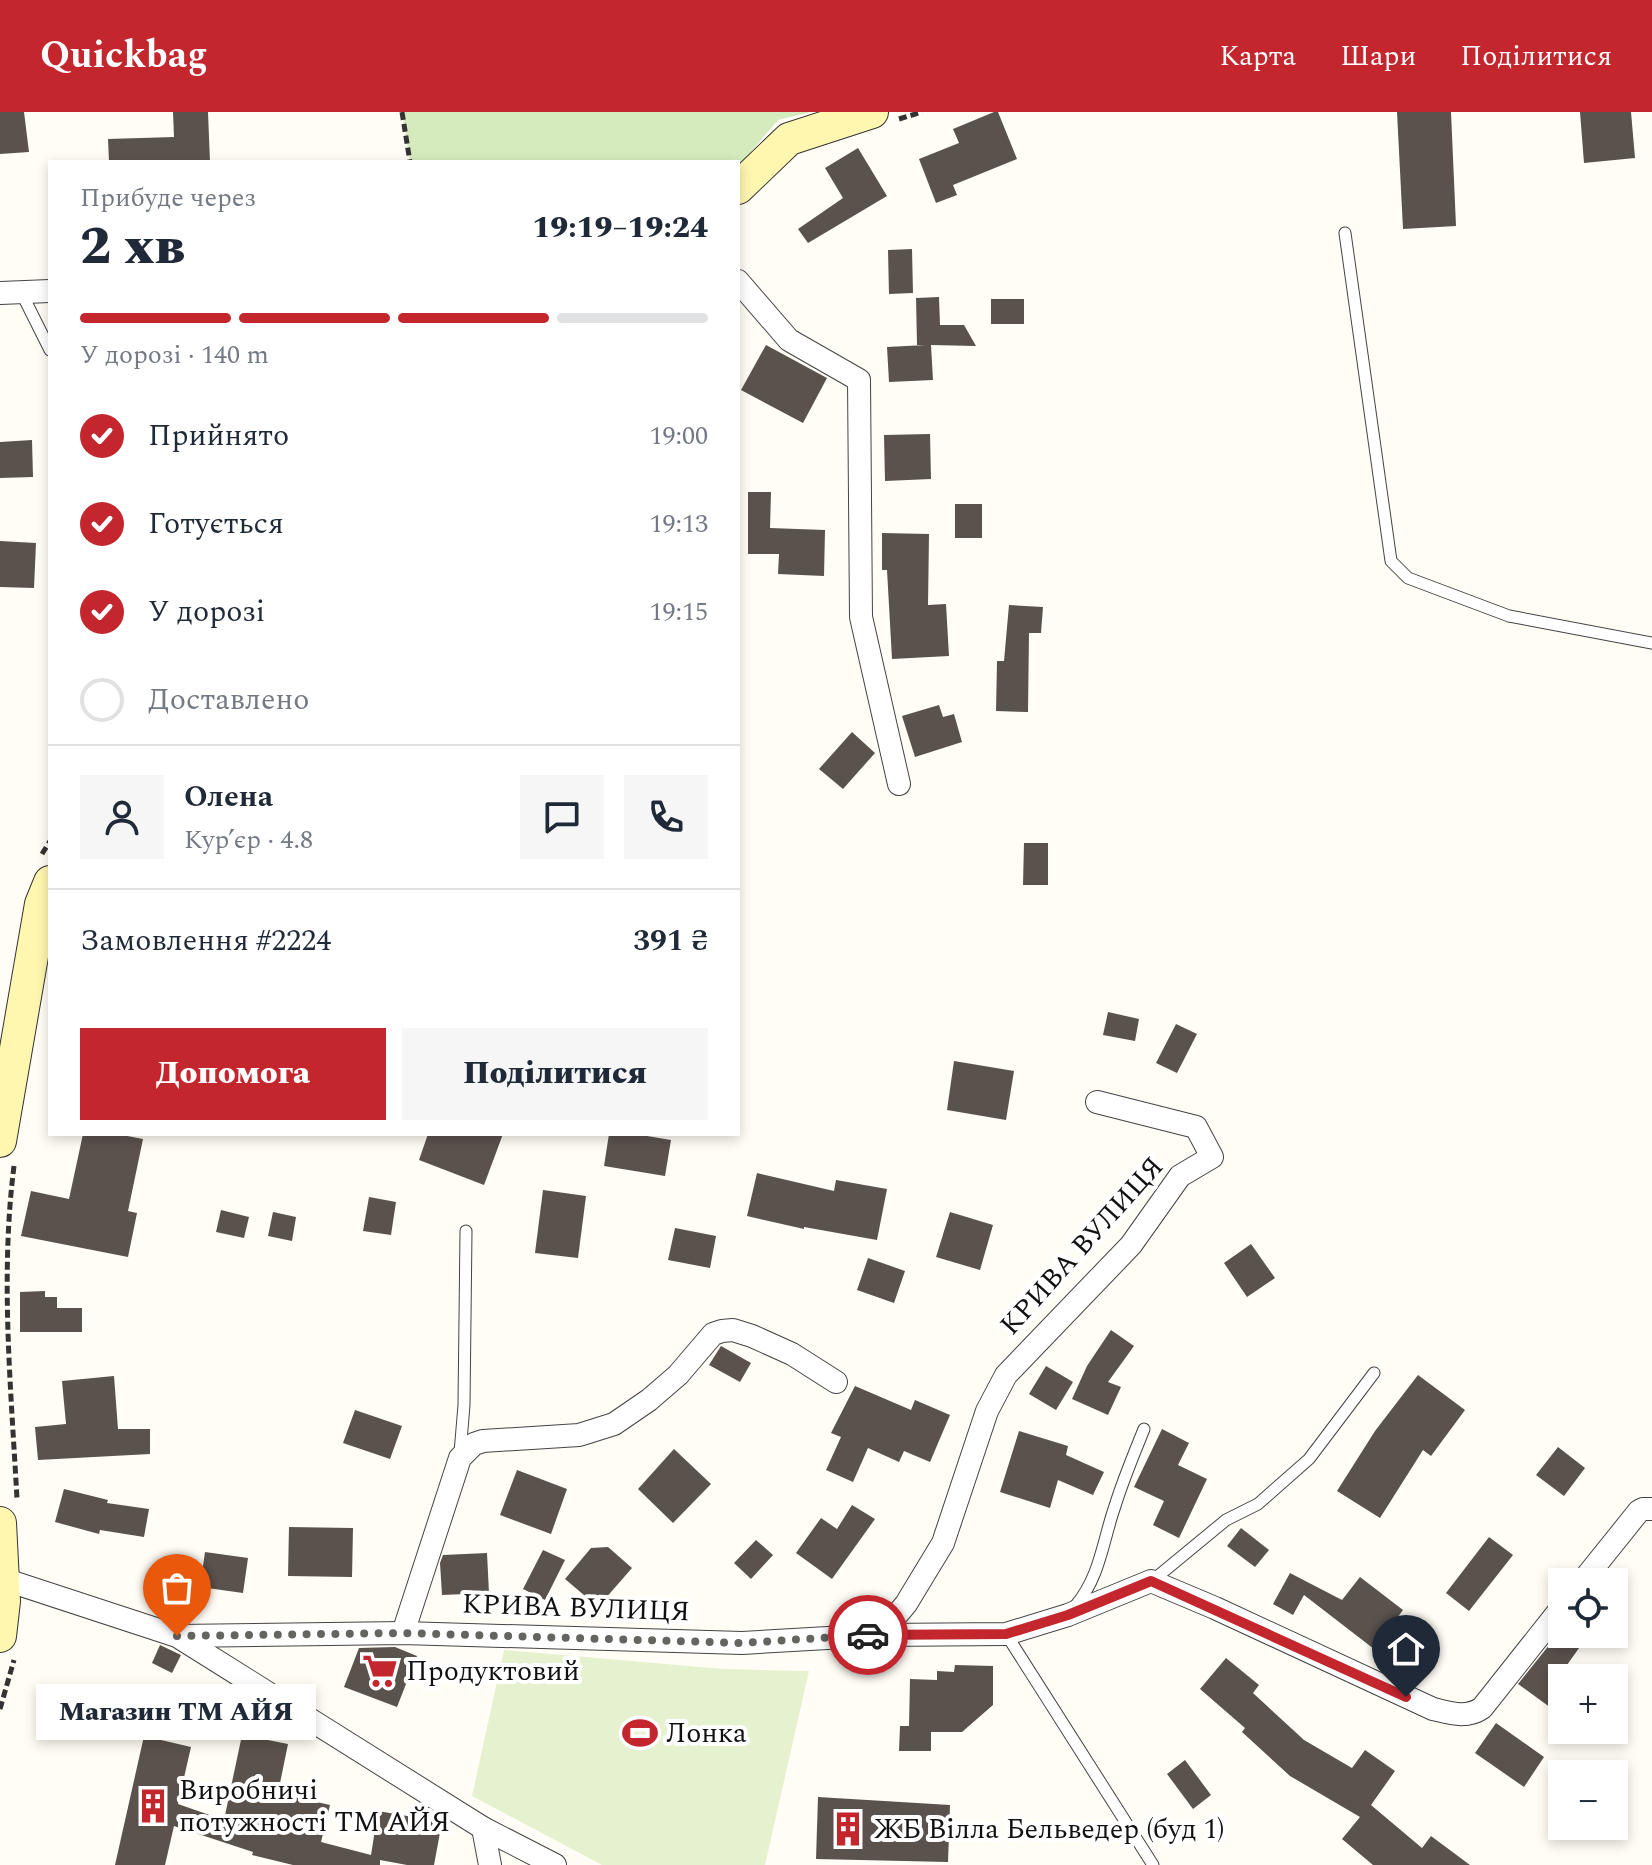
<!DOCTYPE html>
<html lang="uk">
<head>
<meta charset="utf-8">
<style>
	body { margin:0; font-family:Spectral,serif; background:#f6f6f7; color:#1f2937; height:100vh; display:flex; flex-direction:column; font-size:30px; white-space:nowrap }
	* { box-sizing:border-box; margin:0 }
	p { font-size:26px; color:#747a83 }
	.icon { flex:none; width:44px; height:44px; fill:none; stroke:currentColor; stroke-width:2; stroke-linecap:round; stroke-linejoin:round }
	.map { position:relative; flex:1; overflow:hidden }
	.panel { position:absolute; left:48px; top:48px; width:692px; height:976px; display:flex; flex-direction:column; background:#fff; border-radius:0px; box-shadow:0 4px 12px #0003 }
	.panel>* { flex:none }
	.fabs { position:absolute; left:1548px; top:1456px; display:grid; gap:16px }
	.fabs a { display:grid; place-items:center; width:80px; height:80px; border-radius:0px; background:#fff; box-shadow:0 4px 12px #0003; font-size:40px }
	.pin { position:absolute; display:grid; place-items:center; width:68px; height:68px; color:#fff; margin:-82px -34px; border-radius:50% 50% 50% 0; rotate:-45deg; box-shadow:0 0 8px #0007 }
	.pin .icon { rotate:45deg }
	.courier { position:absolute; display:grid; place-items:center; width:80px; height:80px; margin:-40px; border:6px solid #c4262e; border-radius:50%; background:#fff; color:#222; box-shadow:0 2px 10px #0007 }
	.bubble { position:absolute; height:56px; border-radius:0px; background:#fff; box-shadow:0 4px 12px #0003; font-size:26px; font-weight:800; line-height:56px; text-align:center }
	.summary em { font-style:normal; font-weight:800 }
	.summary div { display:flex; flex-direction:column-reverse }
	.summary { display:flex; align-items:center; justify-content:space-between; height:136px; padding:0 32px }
	h1 { font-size:52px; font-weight:800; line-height:60px }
	.bar { display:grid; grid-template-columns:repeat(4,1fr); gap:12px 8px; align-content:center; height:96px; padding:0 32px }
	.bar i { height:10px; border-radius:6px; background:#e0e1e3 }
	.bar .current { background:#c4262e }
	.bar p { grid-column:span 4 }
	.line { display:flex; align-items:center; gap:20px; padding:0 32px; border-top:2px solid #e0e1e3 }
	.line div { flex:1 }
	.round { display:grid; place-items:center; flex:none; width:84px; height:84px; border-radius:0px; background:#f6f6f7 }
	ol { padding:0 32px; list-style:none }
	li { display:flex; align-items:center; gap:24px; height:88px }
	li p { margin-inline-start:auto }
	li .icon { padding:8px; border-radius:50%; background:#c4262e; color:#fff; stroke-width:4 }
	li:last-child { color:#747a83 }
	li i { width:44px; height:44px; border:4px solid #e0e1e3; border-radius:50% }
	.primary-button { display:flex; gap:16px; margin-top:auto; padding:16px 32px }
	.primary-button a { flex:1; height:92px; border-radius:0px; background:#c4262e; color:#fff; font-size:32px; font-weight:800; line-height:92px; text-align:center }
	.primary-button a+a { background:#f6f6f7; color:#1f2937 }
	header { display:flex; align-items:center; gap:48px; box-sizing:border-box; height:112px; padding:0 40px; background:#c4262e; color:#fff }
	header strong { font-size:38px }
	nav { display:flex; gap:44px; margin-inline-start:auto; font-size:28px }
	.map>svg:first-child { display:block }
	.green { fill:#d5ebbd }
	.pitch { fill:#e6f2cf }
	.building { fill:#5a524d }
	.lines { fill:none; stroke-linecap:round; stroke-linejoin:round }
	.lane-casing { stroke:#444; stroke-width:13 }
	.street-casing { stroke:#444; stroke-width:24 }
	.secondary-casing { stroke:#333; stroke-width:34 }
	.path { stroke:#333; stroke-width:5; stroke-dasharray:8 4; stroke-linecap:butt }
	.lane { stroke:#fff; stroke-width:11 }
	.street { stroke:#fff; stroke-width:22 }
	.secondary { stroke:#fff6b0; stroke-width:32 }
	.done { stroke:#646461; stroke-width:8; stroke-dasharray:0 14.4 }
	.route { stroke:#c4262e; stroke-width:10 }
	.labels { text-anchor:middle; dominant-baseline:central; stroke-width:8; stroke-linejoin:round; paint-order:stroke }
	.street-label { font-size:28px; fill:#111; stroke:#fff }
	.poi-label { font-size:28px; fill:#111; stroke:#fff; text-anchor:start }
</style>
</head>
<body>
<header>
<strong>Quickbag</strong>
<nav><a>Карта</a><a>Шари</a><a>Поділитися</a></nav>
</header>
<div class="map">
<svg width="1652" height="1753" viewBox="0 0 1652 1753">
	<rect width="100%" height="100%" fill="#fffdf5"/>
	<polygon class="green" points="402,0 811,0 778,8 738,55 738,50 410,50"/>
	<polygon class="pitch" points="504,1538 723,1557 809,1559 765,1753 602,1753 472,1684"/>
	<g class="building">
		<polygon points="0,0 24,0 29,40 0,42"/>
		<polygon points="173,0 208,0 210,50 109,50 108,27 174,25"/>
		<polygon points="994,0 998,0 1017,47 953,73 957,83 936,91 919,47 959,31 953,17"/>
		<polygon points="1397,0 1451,0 1456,114 1403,117"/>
		<polygon points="1580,0 1631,0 1635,46 1584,51"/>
		<polygon points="858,36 887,84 808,131 798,117 843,86 825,56"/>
		<polygon points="912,137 913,181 889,182 888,138"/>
		<polygon points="939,185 940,213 964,213 976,234 931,233 933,268 889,270 887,235 926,233 917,233 916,186"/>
		<rect x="991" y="187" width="33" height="25"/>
		<polygon points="766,233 827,266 803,311 741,278"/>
		<polygon points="930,322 931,367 885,369 884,323"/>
		<polygon points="32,328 33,365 0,366 0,330"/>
		<polygon points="748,380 771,380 770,416 825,418 824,464 778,462 779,442 748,442"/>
		<rect x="955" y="392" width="27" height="34"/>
		<polygon points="882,421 929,422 928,493 946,492 949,544 892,547 887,458 882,458"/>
		<polygon points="0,429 36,431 34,476 0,475"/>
		<polygon points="1009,493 1043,495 1041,521 1029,521 1028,600 996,599 997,549 1004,549"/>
		<polygon points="939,593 943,605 954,602 962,630 915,645 902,604"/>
		<polygon points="852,620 875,641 843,677 819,657"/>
		<polygon points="1024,731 1048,731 1048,773 1023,773"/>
		<polygon points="1108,900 1139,907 1135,929 1103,923"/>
		<polygon points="1176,912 1197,922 1177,961 1156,951"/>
		<polygon points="954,949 1014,959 1006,1008 947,998"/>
		<polygon points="83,1022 117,1022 143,1027 128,1099 137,1101 128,1145 21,1124 31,1079 69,1087"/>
		<polygon points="428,1022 503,1022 484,1073 419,1048"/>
		<polygon points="609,1022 635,1022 671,1028 665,1064 604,1054"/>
		<polygon points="757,1061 834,1079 836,1068 887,1077 877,1128 804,1115 804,1117 747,1104"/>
		<polygon points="543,1078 586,1084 578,1146 535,1141"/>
		<polygon points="369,1085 396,1090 391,1123 363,1119"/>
		<polygon points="221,1098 249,1105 244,1126 216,1120"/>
		<polygon points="273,1100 296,1105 292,1129 268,1124"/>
		<polygon points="950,1100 993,1113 980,1158 936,1145"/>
		<polygon points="675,1116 716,1124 710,1156 668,1148"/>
		<polygon points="1251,1132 1275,1166 1247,1185 1224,1151"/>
		<polygon points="868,1146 905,1159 894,1191 857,1178"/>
		<polygon points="45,1179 45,1185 57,1185 57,1196 82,1196 82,1220 20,1220 20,1180"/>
		<polygon points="1111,1218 1134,1234 1108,1270 1121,1275 1108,1303 1072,1287 1087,1254"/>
		<polygon points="721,1234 751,1251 740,1270 709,1253"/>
		<polygon points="1046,1254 1073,1270 1056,1298 1029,1282"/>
		<polygon points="1418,1263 1465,1298 1431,1344 1423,1338 1380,1406 1337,1379 1375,1319"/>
		<polygon points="114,1264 118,1317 150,1317 150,1342 38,1348 35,1315 66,1312 62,1269"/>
		<polygon points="855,1274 911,1298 915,1288 950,1303 930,1350 904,1339 899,1350 868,1336 853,1370 826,1358 841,1325 831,1321"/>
		<polygon points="355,1298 402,1314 390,1347 343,1331"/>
		<polygon points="1162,1317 1189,1331 1178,1353 1207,1367 1179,1426 1153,1413 1164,1389 1134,1375"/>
		<polygon points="1019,1319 1068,1334 1066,1343 1104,1360 1093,1383 1058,1368 1050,1396 1000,1380"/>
		<polygon points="1558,1335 1585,1356 1564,1384 1536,1363"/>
		<polygon points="674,1337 711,1372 673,1411 638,1377"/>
		<polygon points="517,1358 567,1377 551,1422 500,1403"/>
		<polygon points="64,1377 108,1388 107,1391 149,1397 144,1425 100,1418 99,1422 55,1410"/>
		<polygon points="852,1393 875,1407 832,1467 796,1441 821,1406 837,1417"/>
		<polygon points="289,1415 353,1416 352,1465 288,1464"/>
		<polygon points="1241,1416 1269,1438 1255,1455 1227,1434"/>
		<polygon points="1489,1425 1513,1443 1469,1499 1446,1481"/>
		<polygon points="756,1428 773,1443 751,1467 734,1451"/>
		<polygon points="608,1435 632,1456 598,1495 565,1467 591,1436"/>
		<polygon points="543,1438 565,1448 545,1488 523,1477"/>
		<polygon points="205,1440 248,1446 243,1481 200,1475"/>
		<polygon points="487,1441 489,1481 442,1483 440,1451 443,1443"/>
		<polygon points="1290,1461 1342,1488 1360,1465 1403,1498 1374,1537 1304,1483 1293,1503 1273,1492"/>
		<polygon points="1558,1522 1589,1522 1562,1560 1562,1604 1518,1572"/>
		<polygon points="160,1533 181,1543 172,1561 152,1551"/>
		<polygon points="395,1535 417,1544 397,1595 344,1575 359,1536"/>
		<polygon points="1226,1546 1259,1573 1253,1581 1304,1628 1352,1656 1365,1638 1395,1659 1371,1693 1422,1736 1431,1724 1470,1753 1373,1753 1342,1727 1360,1705 1290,1664 1242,1620 1245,1616 1200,1577"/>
		<polygon points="955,1553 993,1554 993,1593 962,1620 931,1620 931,1639 899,1639 900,1614 909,1614 910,1567 937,1568 937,1559 954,1560"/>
		<polygon points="1496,1611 1544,1645 1524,1675 1475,1641"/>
		<polygon points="242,1623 288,1632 278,1681 330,1693 321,1730 371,1743 378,1699 442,1710 434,1753 407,1753 380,1748 380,1753 293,1753 252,1743 253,1740 174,1714 165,1753 115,1753 144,1624 191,1635 178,1692 224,1708"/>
		<polygon points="1185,1648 1211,1683 1193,1697 1167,1662"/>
		<polygon points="818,1685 950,1693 948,1750 816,1747"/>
	</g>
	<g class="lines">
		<g class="lane-casing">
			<g id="lane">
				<polyline points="1345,121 1391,449 1408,466 1509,504 1652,531"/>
				<polyline points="21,180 50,238"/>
				<polyline points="460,1341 464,1293 466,1119"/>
				<polyline points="1152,1469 1226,1408 1258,1392 1309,1347 1374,1261"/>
				<path d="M1076,1493C1100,1465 1103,1428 1115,1394C1123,1368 1134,1342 1144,1317"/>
				<polyline points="1006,1522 1153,1753"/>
			</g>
		</g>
		<g class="street-casing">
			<g id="street">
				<polyline points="738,169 789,228 859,268 861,505 899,672"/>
				<polyline points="0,181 50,179"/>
				<polyline points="3,1467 177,1524 483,1716 555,1753"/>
				<polyline points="1582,1470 1639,1399 1643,1397 1652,1397"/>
				<polyline points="403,1521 460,1346 474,1332 483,1329 579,1323 614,1312 649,1288 678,1263 713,1222 722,1219 733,1218 752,1224 792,1242 836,1270"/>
				<path d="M880,1523L1006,1522L1068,1503L1151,1469L1215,1496L1433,1597C1450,1601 1466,1607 1482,1596L1562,1495"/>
				<polyline points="177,1524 403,1521 742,1531 880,1523 906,1492 943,1431 987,1299 1006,1263 1131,1133 1180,1064 1212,1045 1196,1015 1097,990"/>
				<polyline points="483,1716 490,1753"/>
			</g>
		</g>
		<g class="secondary-casing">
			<g id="secondary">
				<polyline points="738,76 789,27 872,0"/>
				<polyline points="0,1029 41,792 50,770"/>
				<polyline points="0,1411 4,1489 0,1524"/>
			</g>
		</g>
		<g class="path">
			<polyline points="402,0 410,50"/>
			<polyline points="899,7 922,0"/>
			<polyline points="42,742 50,729"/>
			<path d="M14,1054C0,1164 11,1276 17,1387"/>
			<polyline points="0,1597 14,1548"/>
		</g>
		<use href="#lane" class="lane"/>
		<use href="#street" class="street"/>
		<use href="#secondary" class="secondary"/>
	</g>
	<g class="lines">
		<polyline class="done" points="177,1524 403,1521 742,1531 868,1523"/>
		<polyline class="route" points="868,1523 1006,1522 1068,1503 1151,1469 1406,1585"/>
	</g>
	<defs>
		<g id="supermarket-bare" transform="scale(2.76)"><path d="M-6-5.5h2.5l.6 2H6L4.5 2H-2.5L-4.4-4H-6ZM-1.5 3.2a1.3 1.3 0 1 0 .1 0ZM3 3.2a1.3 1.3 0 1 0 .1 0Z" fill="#c4262e" stroke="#fff" stroke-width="2.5" paint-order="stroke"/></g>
		<g id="stadium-bare" transform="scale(2.76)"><path d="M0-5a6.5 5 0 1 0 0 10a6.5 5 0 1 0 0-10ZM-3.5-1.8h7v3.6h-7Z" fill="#c4262e" stroke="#fff" stroke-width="2.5" paint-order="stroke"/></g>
		<g id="building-bare" transform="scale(2.76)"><path d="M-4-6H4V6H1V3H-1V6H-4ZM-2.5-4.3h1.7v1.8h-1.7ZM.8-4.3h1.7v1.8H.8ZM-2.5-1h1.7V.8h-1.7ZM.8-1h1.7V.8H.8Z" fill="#c4262e" stroke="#fff" stroke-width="2.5" paint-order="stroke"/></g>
	</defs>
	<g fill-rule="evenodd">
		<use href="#supermarket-bare" x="380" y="1559"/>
		<use href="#stadium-bare" x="640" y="1621"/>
		<use href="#building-bare" x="153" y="1694"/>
		<use href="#building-bare" x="848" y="1717"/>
	</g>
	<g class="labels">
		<g class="street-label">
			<text transform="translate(1082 1134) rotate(-48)">КРИВА ВУЛИЦЯ</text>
			<text transform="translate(576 1496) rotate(2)">КРИВА ВУЛИЦЯ</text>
		</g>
		<g class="poi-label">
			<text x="406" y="1559">Продуктовий</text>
			<text x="666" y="1621">Лонка</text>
			<text x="179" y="1678">Виробничі<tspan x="179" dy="32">потужності ТМ АЙЯ</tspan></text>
			<text x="874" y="1717">ЖБ Вілла Бельведер (буд 1)</text>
		</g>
	</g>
</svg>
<div class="fabs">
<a><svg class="icon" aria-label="locate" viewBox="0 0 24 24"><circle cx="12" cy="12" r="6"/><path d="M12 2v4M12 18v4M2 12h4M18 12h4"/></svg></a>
<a>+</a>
<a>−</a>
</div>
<div class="pin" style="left:177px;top:1524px;background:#ea580c"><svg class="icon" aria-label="bag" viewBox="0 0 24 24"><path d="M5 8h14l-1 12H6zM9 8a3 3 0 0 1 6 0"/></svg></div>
<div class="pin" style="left:1406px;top:1585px;background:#1f2937"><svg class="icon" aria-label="home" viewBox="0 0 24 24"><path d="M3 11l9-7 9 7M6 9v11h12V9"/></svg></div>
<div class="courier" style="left:868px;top:1523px"><svg class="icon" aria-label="car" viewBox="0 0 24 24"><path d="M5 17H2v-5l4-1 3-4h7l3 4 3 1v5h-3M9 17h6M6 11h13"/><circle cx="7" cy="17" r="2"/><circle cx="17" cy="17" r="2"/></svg></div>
<div class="bubble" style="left:36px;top:1572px;width:280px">Магазин ТМ АЙЯ</div>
<section class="panel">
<div class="summary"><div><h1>2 хв</h1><p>Прибуде через</p></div><em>19:19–19:24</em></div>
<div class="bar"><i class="current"></i><i class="current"></i><i class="current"></i><i></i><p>У дорозі · 140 m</p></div>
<ol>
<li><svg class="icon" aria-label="check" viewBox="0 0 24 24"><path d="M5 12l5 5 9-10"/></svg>Прийнято<p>19:00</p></li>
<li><svg class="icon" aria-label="check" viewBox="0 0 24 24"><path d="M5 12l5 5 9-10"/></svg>Готується<p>19:13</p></li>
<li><svg class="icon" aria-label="check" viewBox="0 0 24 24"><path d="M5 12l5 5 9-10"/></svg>У дорозі<p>19:15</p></li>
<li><i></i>Доставлено</li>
</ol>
<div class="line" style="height:144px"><a class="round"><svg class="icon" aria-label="person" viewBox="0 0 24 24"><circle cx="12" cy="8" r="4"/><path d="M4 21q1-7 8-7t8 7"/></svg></a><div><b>Олена</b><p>Кур’єр · 4.8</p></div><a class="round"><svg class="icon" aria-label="chat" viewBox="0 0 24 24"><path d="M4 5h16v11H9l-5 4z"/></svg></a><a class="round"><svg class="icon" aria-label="phone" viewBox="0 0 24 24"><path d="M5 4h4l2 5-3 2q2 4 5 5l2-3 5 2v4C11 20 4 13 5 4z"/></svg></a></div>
<div class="line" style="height:104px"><div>Замовлення #2224</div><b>391 ₴</b></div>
<div class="primary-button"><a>Допомога</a><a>Поділитися</a></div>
</section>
</div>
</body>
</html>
